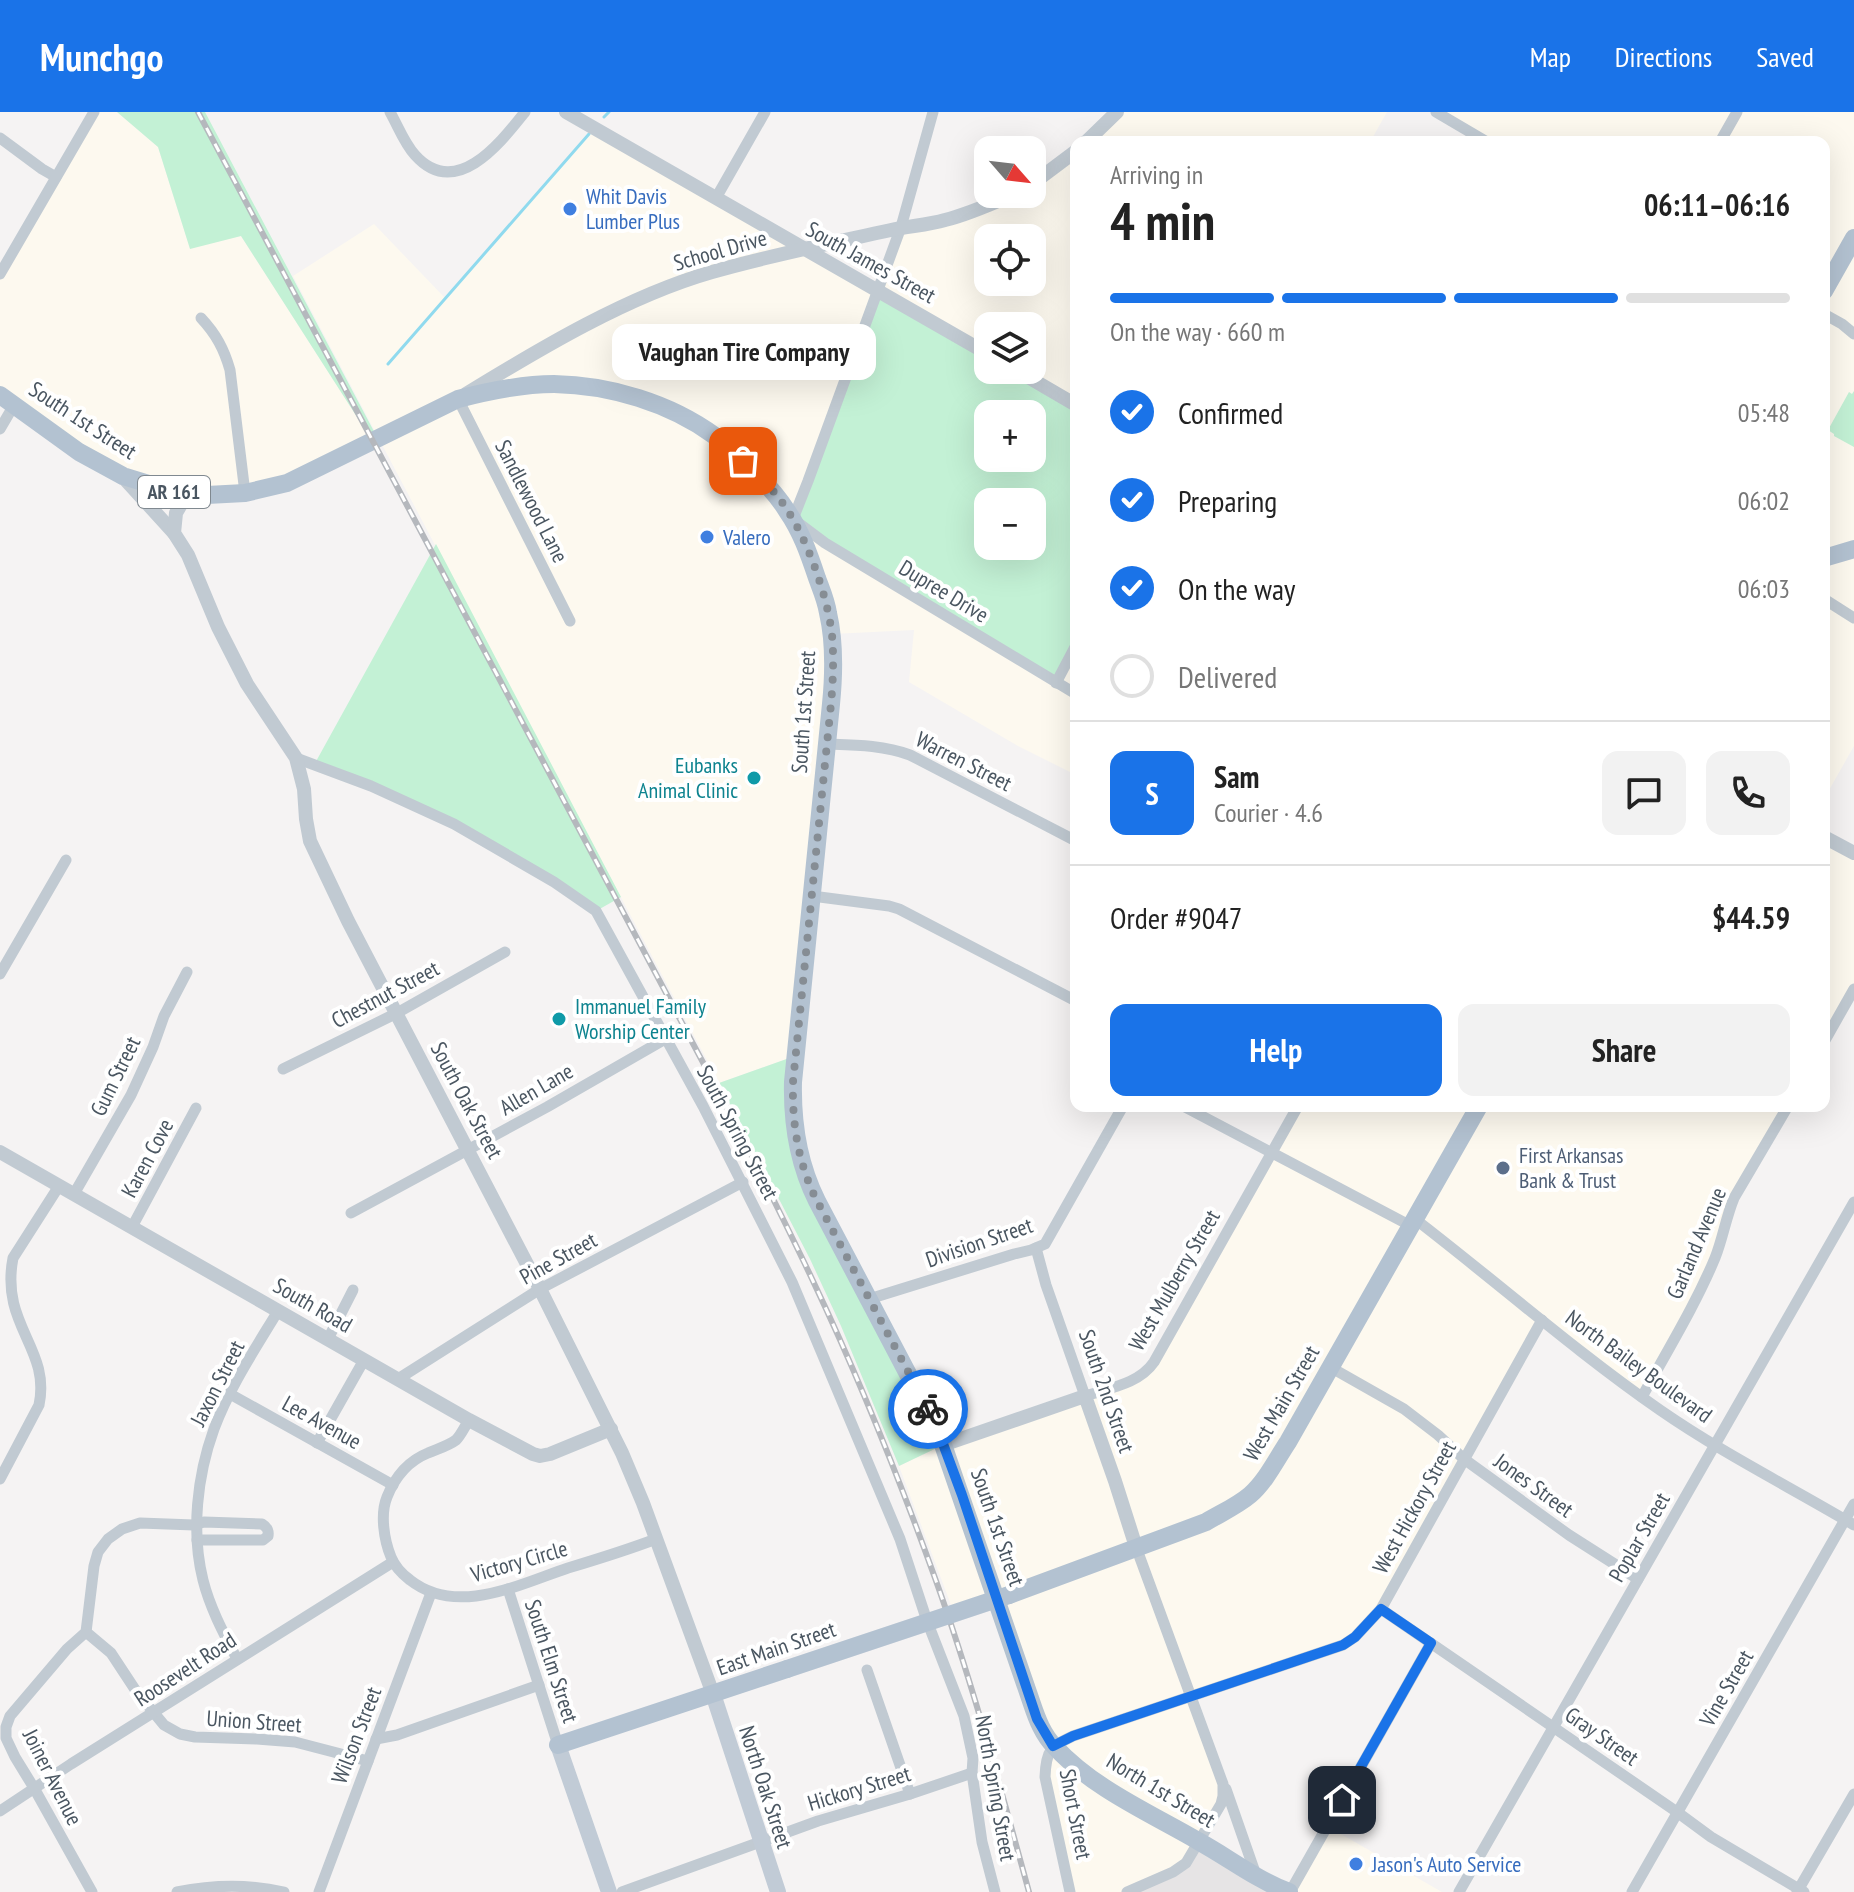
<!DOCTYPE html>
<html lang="en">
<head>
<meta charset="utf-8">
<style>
	body { margin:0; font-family:"PT Sans Narrow",sans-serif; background:#f2f2f2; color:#222; height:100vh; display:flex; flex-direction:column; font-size:30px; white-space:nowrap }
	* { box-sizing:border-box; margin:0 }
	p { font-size:26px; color:#767676 }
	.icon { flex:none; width:44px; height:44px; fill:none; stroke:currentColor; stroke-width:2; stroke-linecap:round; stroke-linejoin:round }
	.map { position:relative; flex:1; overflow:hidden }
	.drawer { position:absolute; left:1070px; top:24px; width:760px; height:976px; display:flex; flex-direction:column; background:#fff; border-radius:16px; box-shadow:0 8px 32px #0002 }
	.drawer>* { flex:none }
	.needle { width:52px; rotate:118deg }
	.fabs { position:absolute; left:974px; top:24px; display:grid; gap:16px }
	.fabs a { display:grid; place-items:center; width:72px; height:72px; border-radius:16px; background:#fff; box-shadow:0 8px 32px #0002; font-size:40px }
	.pin { position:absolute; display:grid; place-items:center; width:68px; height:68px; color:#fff; margin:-34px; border-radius:16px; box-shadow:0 4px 12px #0006 }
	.courier { position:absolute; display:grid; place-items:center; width:80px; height:80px; margin:-40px; border:6px solid #1a73e8; border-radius:50%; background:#fff; color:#222; box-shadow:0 2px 10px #0007 }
	.bubble { position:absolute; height:56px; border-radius:16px; background:#fff; box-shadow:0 8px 32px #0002; font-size:26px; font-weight:700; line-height:56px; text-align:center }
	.summary em { font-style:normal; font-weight:700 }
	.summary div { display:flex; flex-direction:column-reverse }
	.summary { display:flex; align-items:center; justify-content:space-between; height:136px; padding:0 40px }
	h1 { font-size:52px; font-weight:700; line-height:60px }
	.bar { display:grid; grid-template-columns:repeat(4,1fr); gap:12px 8px; align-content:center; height:96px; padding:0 40px }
	.bar i { height:10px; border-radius:6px; background:#e0e0e0 }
	.bar .active { background:#1a73e8 }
	.bar p { grid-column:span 4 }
	.line { display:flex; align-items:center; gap:20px; padding:0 40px; border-top:2px solid #e0e0e0 }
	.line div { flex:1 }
	.round { display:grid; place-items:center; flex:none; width:84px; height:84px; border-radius:16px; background:#f2f2f2 }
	ol { padding:0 40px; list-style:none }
	li { display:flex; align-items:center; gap:24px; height:88px }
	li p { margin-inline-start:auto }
	li .icon { padding:8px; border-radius:50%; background:#1a73e8; color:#fff; stroke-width:4 }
	li:last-child { color:#767676 }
	li i { width:44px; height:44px; border:4px solid #e0e0e0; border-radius:50% }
	.primary-button { display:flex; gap:16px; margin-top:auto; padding:16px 40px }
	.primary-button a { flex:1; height:92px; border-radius:16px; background:#1a73e8; color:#fff; font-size:32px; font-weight:700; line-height:92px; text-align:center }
	.primary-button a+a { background:#f2f2f2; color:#222 }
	header { display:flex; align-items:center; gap:48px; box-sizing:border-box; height:112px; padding:0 40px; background:#1a73e8; color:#fff }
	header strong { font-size:38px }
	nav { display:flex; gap:44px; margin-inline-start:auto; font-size:28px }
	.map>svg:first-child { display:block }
	.commercial { fill:#fdf9ef; fill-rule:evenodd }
	.education { fill:#e6e4e5 }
	.green { fill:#c3f1d5; fill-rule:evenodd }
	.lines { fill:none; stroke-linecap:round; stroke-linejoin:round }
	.stream { stroke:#90daee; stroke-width:3 }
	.minor { stroke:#c1cad2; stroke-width:11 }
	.tertiary { stroke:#c1cad2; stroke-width:14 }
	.secondary { stroke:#c1cbd6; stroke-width:16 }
	.primary { stroke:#b3c2d1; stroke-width:18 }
	.rail-casing { stroke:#b5b8bd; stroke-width:6 }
	.rail { stroke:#fff; stroke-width:3; stroke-dasharray:9; stroke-linecap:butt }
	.primary-bridge { stroke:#b3c2d1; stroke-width:18 }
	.done { stroke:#868d94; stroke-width:8; stroke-dasharray:0 14.4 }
	.route { stroke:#1a73e8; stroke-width:10 }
	.shop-dot { fill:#3f7fe0; stroke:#fff; stroke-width:3 }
	.culture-dot { fill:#0f9aa8; stroke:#fff; stroke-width:3 }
	.service-dot { fill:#5c6f8a; stroke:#fff; stroke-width:3 }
	.labels { text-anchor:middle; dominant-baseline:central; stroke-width:8; stroke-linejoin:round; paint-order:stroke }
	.shield { fill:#fff; stroke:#808990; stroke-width:2 }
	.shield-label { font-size:20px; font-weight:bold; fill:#4a5661 }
	.shop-label { font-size:22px; fill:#366cbe; stroke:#fff; text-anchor:start }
	.street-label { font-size:22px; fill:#4a5661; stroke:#fff }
	.culture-label { font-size:22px; fill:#0d838f; stroke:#fff; text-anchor:end }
	.service-label { font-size:22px; fill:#4e5e75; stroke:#fff; text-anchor:start }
</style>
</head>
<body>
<header>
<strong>Munchgo</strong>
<nav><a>Map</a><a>Directions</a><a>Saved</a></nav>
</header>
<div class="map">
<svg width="1854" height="1780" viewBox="0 0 1854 1780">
	<rect width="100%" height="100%" fill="#f5f3f3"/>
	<g class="commercial">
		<polygon points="94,0 117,0 158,35 190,136 241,124 373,330 272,376 157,376 0,283 0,162"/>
		<polygon points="1117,0 1387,0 1370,30 1086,30"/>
		<polygon points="1436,0 1854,0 1854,634 1824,687 1824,30 1487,30"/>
		<path d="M594,17L878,178L901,115L1014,82H1032V72L1076,39V293L1018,258H1032V214H988V241L808,369L1076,533V663L1018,634L909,570L914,518L832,522L795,944L719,971L293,164L374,112L445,186ZM988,126H1032V170H988Z"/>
		<polygon points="1824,725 1854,741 1854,877 1824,930"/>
		<polygon points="1298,994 1788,994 1734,1086 1717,1142 1642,1285 1542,1208 1381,1497 1355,1525 1193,1585 1223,1684 1186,1751 1127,1780 1070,1780 1045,1665 1053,1634 998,1487 954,1501 899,1354 943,1333 1145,1260"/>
		<polygon points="1327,1714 1442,1780 1290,1780"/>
	</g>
	<polygon class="education" points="1200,1729 1289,1780 1127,1780 1173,1760"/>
	<g class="green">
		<polygon points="117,0 205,0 378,327 373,330 241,124 190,137 158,35"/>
		<path d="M879,178L988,242V258H1016L1076,293V533L1056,571L793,407ZM988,302H1032V346H988ZM988,390H1032V434H988Z"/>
		<polygon points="1854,279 1854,335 1834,324 1834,322 1828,318 1849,280 1852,282"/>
		<polygon points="436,432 621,785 596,799 455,712 314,653"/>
		<polygon points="795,944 798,1037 943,1333 899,1354 841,1214 810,1147 719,971"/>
	</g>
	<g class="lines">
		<g class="stream">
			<polyline points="604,5 609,0"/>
			<polyline points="388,252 589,22"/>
		</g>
		<g class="minor">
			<path d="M390,0C398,14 404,31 415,43C456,89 501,30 525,0"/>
			<polyline points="933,0 901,115 808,369 793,407 825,431 1076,582"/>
			<polyline points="1436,0 1487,30"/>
			<polyline points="0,26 42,57 56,65"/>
			<polyline points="1720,30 1737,0"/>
			<polyline points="716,86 765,0"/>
			<polyline points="0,162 94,0"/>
			<polyline points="1824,202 1842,212 1854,222"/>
			<path d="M201,206C216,222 224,237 230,258L245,381"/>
			<polyline points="458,287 570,509"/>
			<polyline points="0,317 14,293"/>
			<polyline points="1824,487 1854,506"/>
			<polyline points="1056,571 1076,533"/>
			<path d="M826,632C854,633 883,633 910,643L1076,729"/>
			<polyline points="296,646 371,674 454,712 554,770 596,799 703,994 792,1170 900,1427 927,1509 964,1604 973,1646 972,1661 982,1730 995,1780"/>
			<polyline points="812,784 889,794 899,797 1076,889"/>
			<polyline points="0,862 66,748"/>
			<polyline points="1824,930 1854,877"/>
			<polyline points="283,957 397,901 505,840"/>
			<polyline points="1183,994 1411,1114"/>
			<polyline points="74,1082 131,983 153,935 164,904 187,860"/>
			<polyline points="351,1101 547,995 667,926"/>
			<path d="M1415,1107C1497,1170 1575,1239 1660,1298C1722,1341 1790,1375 1854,1413"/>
			<polyline points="132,1115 196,996"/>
			<path d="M1036,1136L1046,1173L1085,1284C1109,1276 1139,1272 1154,1250L1298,994"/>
			<polyline points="869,1187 1014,1142 1031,1138 1045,1132 1123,994"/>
			<polyline points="328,1227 353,1178"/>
			<polyline points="1330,1255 1404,1297 1438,1323 1464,1347 1569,1423 1638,1467"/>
			<polyline points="398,1267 540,1177 743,1070"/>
			<polyline points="230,1282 393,1373"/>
			<path d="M1642,1285C1667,1239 1695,1194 1715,1146C1723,1126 1726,1105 1734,1086L1788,994"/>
			<path d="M469,1308C465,1314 461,1323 456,1328C448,1334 437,1337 428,1341C408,1349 395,1365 387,1385C380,1402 384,1428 391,1445C395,1455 402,1462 410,1468C457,1505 520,1472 568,1456C598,1447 627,1438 656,1427"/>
			<polyline points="317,1331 364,1248"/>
			<path d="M0,1367L39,1293C51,1236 0,1214 13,1146L59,1074"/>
			<polyline points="508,1477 558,1633"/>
			<polyline points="1381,1497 1677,1700 1711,1725 1804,1780"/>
			<polyline points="86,1520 111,1541 136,1579 164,1613 180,1622 195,1625 257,1627 295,1630 368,1649"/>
			<path d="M237,1547C224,1522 210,1496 203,1468C191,1420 197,1364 214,1317C229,1276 255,1237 278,1199"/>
			<polyline points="867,1558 910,1682"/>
			<polyline points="376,1627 397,1623 539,1573"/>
			<polyline points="1226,1677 1256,1763"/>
			<polyline points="0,1699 71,1652 393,1450"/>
			<path d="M92,1780L34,1676L15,1645L6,1626V1615L10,1604L67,1537L86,1520L94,1454L98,1440L108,1427L122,1417L140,1411L194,1413L204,1410L262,1412C267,1415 269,1418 268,1424L263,1428H197"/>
			<path d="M177,1780C212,1773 248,1772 284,1780"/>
			<polyline points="319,1780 431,1481"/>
			<polyline points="622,1780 818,1709 910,1682 972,1661"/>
			<path d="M1070,1780L1045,1665C1046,1638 1050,1635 1073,1624L1343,1533L1355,1525L1381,1497L1542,1208"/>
			<polyline points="1127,1780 1173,1760 1186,1751 1221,1692 1223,1684 1223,1672 1136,1435"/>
			<polyline points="1290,1780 1431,1531"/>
			<polyline points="1459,1780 1854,1090"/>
			<polyline points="1632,1780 1854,1392"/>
			<polyline points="1797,1780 1854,1682"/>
		</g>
		<g class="tertiary">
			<polyline points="566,0 988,242"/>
			<polyline points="1086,30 1117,0"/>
			<polyline points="1032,72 1076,39"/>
			<polyline points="1016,258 1076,293"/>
			<path d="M466,282C541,236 628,184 712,160C771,143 832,131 891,118C909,114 928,113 945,108C969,102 991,92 1014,82"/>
			<polyline points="123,365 174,421"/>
			<polyline points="187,382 176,401 174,421 188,443 218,515 247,572 296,646 304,677 306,707 310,729 348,809 540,1177 622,1341 643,1391 713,1582"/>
			<polyline points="1824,725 1854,741"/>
			<polyline points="0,1040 469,1308 533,1342 540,1344 550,1342 611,1317"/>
			<polyline points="943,1333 1085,1284 1115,1369 1136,1435"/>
		</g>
		<g class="secondary">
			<polyline points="713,1582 778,1780"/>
			<polyline points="558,1633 609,1780"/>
		</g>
		<g class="primary">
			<polyline points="1824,179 1854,126"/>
			<path d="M0,283L79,340L123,364L175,380L207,383L245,381L287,371L458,287C489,279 522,272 554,272C610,273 670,291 715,324C727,333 737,343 747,353C762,367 776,381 787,399C801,419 809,442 817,466C821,477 826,488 828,501C835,531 834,562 831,592L793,970C792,1012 798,1051 817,1089L939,1321L1032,1592C1037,1607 1043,1623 1055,1635C1094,1677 1150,1701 1198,1729C1229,1746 1257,1768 1289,1780"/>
			<polyline points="1824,446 1854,437"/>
			<path d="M1009,1483L1206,1410C1221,1401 1237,1394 1250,1383C1266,1369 1276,1348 1288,1330L1479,994"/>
			<polyline points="558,1633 787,1557"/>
		</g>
		<g class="rail-casing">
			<path id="rail" d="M198,0L741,1022C765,1071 790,1120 813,1169C859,1266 899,1366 935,1466C972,1569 1000,1674 1029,1780"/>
		</g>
		<use href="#rail" class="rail"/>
		<polyline class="primary-bridge" points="787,1557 1009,1483"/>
	</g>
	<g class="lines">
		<path class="done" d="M743,349C753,359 764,369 774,380C803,413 827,480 832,523C834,546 833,569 831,592L793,970C792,1012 798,1051 817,1089L928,1297"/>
		<polyline class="route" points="928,1297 939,1321 962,1383 1037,1607 1053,1634 1073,1624 1343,1533 1355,1525 1381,1497 1431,1531 1342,1688"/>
	</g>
	<g class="shop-dot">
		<circle cx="570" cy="97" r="8"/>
		<circle cx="707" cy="425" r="8"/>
		<circle cx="1356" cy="1752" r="8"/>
	</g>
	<g class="culture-dot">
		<circle cx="754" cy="666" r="8"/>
		<circle cx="559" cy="907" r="8"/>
	</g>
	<circle class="service-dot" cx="1503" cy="1056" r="8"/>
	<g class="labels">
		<rect class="shield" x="138" y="364" width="72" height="32" rx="6"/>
		<g class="shield-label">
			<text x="174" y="380">AR 161</text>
		</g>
		<g class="shop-label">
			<text x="586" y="84">Whit Davis<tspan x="586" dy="25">Lumber Plus</tspan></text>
			<text x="723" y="425">Valero</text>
			<text x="1372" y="1752">Jason's Auto Service</text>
		</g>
		<g class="street-label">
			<text transform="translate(720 138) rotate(-16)">School Drive</text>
			<text transform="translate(871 150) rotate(29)">South James Street</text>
			<text transform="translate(83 308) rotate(33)">South 1st Street</text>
			<text transform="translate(532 389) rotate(63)">Sandlewood Lane</text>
			<text transform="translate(944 479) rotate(31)">Dupree Drive</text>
			<text transform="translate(803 600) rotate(-86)">South 1st Street</text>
			<text transform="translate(964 649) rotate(27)">Warren Street</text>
			<text transform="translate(385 882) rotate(-28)">Chestnut Street</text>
			<text transform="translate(115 964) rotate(-64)">Gum Street</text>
			<text transform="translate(536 977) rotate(-30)">Allen Lane</text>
			<text transform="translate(467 988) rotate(62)">South Oak Street</text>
			<text transform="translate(738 1020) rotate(62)">South Spring Street</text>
			<text transform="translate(147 1046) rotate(-62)">Karen Cove</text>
			<text transform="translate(979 1130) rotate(-19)">Division Street</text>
			<text transform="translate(1696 1131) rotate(-67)">Garland Avenue</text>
			<text transform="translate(558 1146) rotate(-29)">Pine Street</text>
			<text transform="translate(1174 1168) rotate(-60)">West Mulberry Street</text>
			<text transform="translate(313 1193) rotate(30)">South Road</text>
			<text transform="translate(1639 1254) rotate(36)">North Bailey Boulevard</text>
			<text transform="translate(217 1271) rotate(-63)">Jaxon Street</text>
			<text transform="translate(1107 1279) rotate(71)">South 2nd Street</text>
			<text transform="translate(1281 1291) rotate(-60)">West Main Street</text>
			<text transform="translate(322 1310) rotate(29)">Lee Avenue</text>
			<text transform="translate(1534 1373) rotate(36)">Jones Street</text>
			<text transform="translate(1414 1395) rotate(-61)">West Hickory Street</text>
			<text transform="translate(998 1415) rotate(71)">South 1st Street</text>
			<text transform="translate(1639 1425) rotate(-60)">Poplar Street</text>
			<text transform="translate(519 1449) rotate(-16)">Victory Circle</text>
			<text transform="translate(776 1536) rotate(-19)">East Main Street</text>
			<text transform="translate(552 1549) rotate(72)">South Elm Street</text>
			<text transform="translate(185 1557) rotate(-33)">Roosevelt Road</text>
			<text transform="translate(1726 1576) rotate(-60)">Vine Street</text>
			<text transform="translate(254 1609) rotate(4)">Union Street</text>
			<text transform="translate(356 1623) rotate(-69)">Wilson Street</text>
			<text transform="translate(1602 1624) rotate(35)">Gray Street</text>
			<text transform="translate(53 1665) rotate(63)">Joiner Avenue</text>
			<text transform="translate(766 1675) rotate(72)">North Oak Street</text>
			<text transform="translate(859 1676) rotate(-17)">Hickory Street</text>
			<text transform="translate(996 1676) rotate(80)">North Spring Street</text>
			<text transform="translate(1161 1678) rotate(31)">North 1st Street</text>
			<text transform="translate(1076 1702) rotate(79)">Short Street</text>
		</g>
		<g class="culture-label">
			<text x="738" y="653">Eubanks<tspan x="738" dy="25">Animal Clinic</tspan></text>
			<text x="575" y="894" text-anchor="start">Immanuel Family<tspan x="575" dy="25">Worship Center</tspan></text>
		</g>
		<g class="service-label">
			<text x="1519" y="1043">First Arkansas<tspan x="1519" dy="25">Bank &amp; Trust</tspan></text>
		</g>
	</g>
</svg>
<div class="fabs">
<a><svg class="needle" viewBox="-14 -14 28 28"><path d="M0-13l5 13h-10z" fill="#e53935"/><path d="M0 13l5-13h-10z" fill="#767676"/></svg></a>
<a><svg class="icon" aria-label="locate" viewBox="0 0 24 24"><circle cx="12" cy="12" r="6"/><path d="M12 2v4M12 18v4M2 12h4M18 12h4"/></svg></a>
<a><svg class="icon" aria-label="layers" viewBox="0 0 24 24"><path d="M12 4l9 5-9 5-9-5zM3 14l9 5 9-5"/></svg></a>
<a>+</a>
<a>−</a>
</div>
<div class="pin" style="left:743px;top:349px;background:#ea580c"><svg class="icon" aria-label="bag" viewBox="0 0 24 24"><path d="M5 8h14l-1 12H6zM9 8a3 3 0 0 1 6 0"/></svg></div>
<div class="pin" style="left:1342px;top:1688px;background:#1f2937"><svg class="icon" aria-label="home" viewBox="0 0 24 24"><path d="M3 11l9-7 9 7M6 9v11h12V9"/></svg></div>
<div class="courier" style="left:928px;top:1297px"><svg class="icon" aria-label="bike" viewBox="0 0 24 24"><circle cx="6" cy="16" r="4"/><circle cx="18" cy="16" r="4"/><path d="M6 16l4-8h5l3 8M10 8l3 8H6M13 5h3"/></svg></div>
<div class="bubble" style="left:612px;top:212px;width:264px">Vaughan Tire Company</div>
<section class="drawer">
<div class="summary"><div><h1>4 min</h1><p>Arriving in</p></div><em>06:11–06:16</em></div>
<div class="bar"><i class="active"></i><i class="active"></i><i class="active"></i><i></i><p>On the way · 660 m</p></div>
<ol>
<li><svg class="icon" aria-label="check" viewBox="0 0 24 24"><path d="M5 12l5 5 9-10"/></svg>Confirmed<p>05:48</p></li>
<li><svg class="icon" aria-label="check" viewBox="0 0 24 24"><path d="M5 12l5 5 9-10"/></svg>Preparing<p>06:02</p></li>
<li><svg class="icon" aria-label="check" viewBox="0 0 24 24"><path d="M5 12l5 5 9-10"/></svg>On the way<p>06:03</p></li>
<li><i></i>Delivered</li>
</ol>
<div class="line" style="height:144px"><b class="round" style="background:#1a73e8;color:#fff">S</b><div><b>Sam</b><p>Courier · 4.6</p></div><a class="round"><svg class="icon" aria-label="chat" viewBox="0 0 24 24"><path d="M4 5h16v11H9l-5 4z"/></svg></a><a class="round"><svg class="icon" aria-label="phone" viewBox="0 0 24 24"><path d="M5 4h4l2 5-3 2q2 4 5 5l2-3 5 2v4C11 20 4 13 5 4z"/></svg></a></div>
<div class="line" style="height:104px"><div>Order #9047</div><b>$44.59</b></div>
<div class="primary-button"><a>Help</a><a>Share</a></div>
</section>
</div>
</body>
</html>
